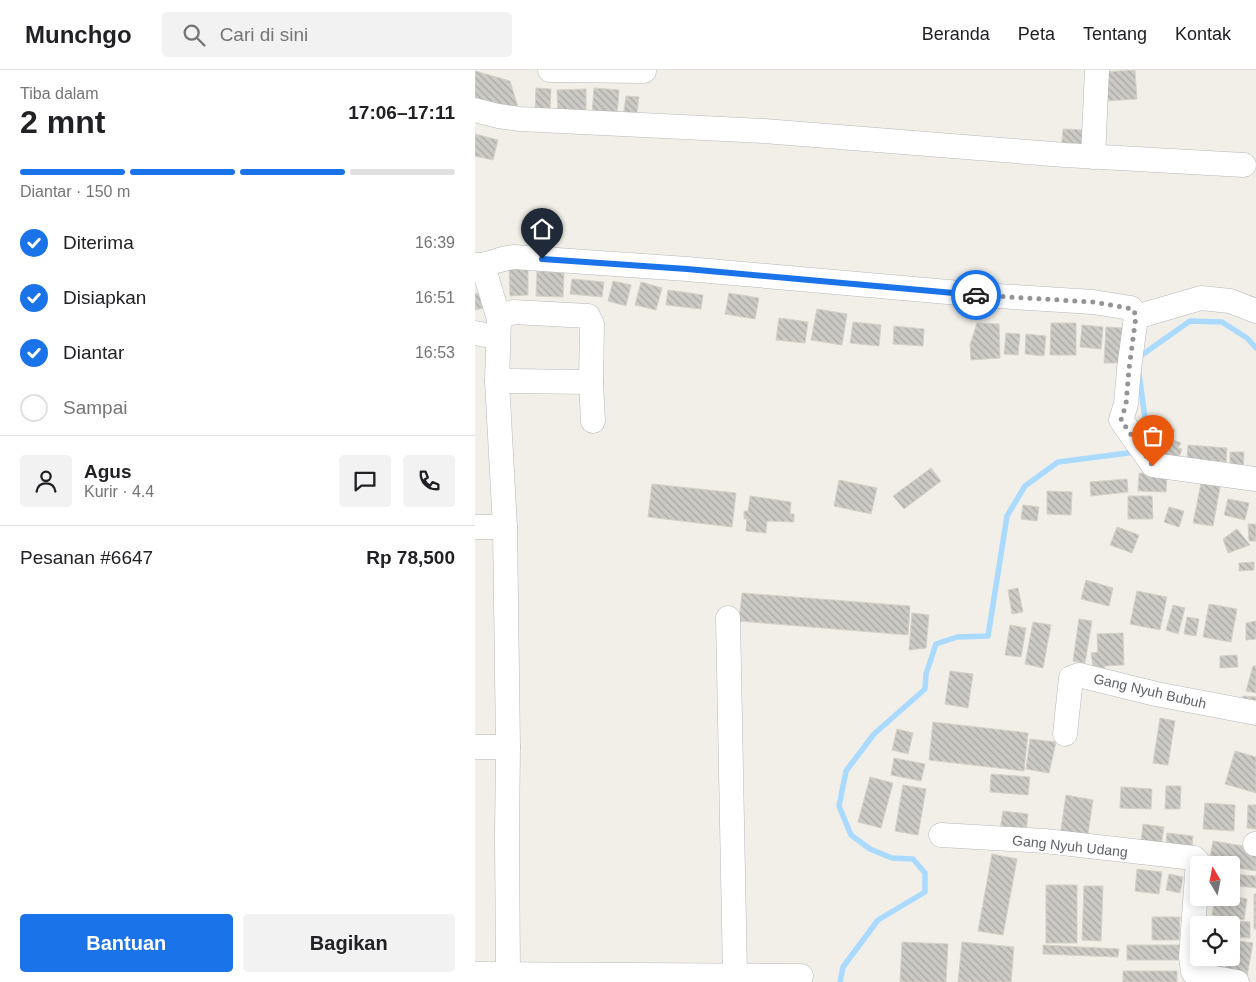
<!DOCTYPE html>
<html lang="id">
<head>
<meta charset="utf-8">
<style>
	body { margin:0; font-family:Helvetica,sans-serif; background:#f2f2f2; color:#202124; height:100vh; display:flex; flex-direction:column; font-size:19px; white-space:nowrap }
	* { box-sizing:border-box; margin:0 }
	p { font-size:16px; color:#757577 }
	.icon { flex:none; width:28px; height:28px; fill:none; stroke:currentColor; stroke-width:2; stroke-linecap:round; stroke-linejoin:round }
	.map { position:relative; flex:1; overflow:hidden }
	.panel { display:flex; flex-direction:column; background:#fff; width:475px }
	.panel>* { flex:none }
	.needle { width:32px; rotate:350deg }
	.buttons { position:absolute; left:715px; top:786px; display:grid; gap:10px }
	.buttons a { display:grid; place-items:center; width:50px; height:50px; border-radius:5px; background:#fff; box-shadow:0 2px 12px #0003; font-size:25px }
	.pin { position:absolute; display:grid; place-items:center; width:42px; height:42px; color:#fff; margin:-51px -21px; border-radius:50% 50% 50% 0; rotate:-45deg; box-shadow:0 0 5px #0007 }
	.pin .icon { rotate:45deg }
	.courier { position:absolute; display:grid; place-items:center; width:50px; height:50px; margin:-25px; border:4px solid #1a73e8; border-radius:50%; background:#fff; color:#222; box-shadow:0 1px 6px #0007 }
	.summary em { font-style:normal; font-weight:800 }
	.summary div { display:flex; flex-direction:column-reverse }
	.summary { display:flex; align-items:center; justify-content:space-between; height:85px; padding:0 20px }
	h1 { font-size:32px; font-weight:800; line-height:38px }
	.bar { display:grid; grid-template-columns:repeat(4,1fr); gap:8px 5px; align-content:center; height:60px; padding:0 20px }
	.bar i { height:6px; border-radius:4px; background:#e0e0e0 }
	.bar .selected { background:#1a73e8 }
	.bar p { grid-column:span 4 }
	.line { display:flex; align-items:center; gap:12px; padding:0 20px; border-top:1px solid #e0e0e0 }
	.line div { flex:1 }
	.round { display:grid; place-items:center; flex:none; width:52px; height:52px; border-radius:5px; background:#f2f2f2 }
	ol { padding:0 20px; list-style:none }
	li { display:flex; align-items:center; gap:15px; height:55px }
	li p { margin-inline-start:auto }
	li .icon { padding:5px; border-radius:50%; background:#1a73e8; color:#fff; stroke-width:4 }
	li:last-child { color:#757577 }
	li i { width:28px; height:28px; border:2px solid #e0e0e0; border-radius:50% }
	.cta { display:flex; gap:10px; margin-top:auto; padding:10px 20px }
	.cta a { flex:1; height:58px; border-radius:5px; background:#1a73e8; color:#fff; font-size:20px; font-weight:800; line-height:58px; text-align:center }
	.cta a+a { background:#f2f2f2; color:#202124 }
	header { display:flex; align-items:center; gap:30px; box-sizing:border-box; height:70px; padding:0 25px; background:#fff; border-bottom:1px solid #e0e0e0 }
	header strong { font-size:24px }
	nav { display:flex; gap:28px; margin-inline-start:auto; font-size:18px }
	.search { width:350px; height:45px; background:#f2f2f2; display:flex; align-items:center; gap:12px; box-sizing:border-box; padding:0 18px; border-radius:5px; color:#757577; font-size:19px }
	main { display:flex; flex:1; min-height:0 }
	.map>svg:first-child { display:block }
	.lines { fill:none; stroke-linecap:round; stroke-linejoin:round }
	.stream { stroke:#aadaff; stroke-width:5.5 }
	.building { fill:url(#building-back-hatch); stroke:#d6d1c6 }
	.minor-casing { stroke:#b5b8bc; stroke-width:25 }
	.minor { stroke:#fff; stroke-width:24 }
	.done { stroke:#929495; stroke-width:5; stroke-dasharray:0 9 }
	.route { stroke:#1a73e8; stroke-width:6 }
	.labels { text-anchor:middle; dominant-baseline:central; stroke-width:4.5; stroke-linejoin:round; paint-order:stroke }
	.street-label { font-size:14px; fill:#5f6368; stroke:#fff }
</style>
</head>
<body>
<header>
<strong>Munchgo</strong>
<div class="search"><svg class="icon" aria-label="search" viewBox="0 0 24 24"><circle cx="10" cy="10" r="6"/><path d="M15 15l6 6"/></svg>Cari di sini</div>
<nav><a>Beranda</a><a>Peta</a><a>Tentang</a><a>Kontak</a></nav>
</header>
<main>
<section class="panel">
<div class="summary"><div><h1>2 mnt</h1><p>Tiba dalam</p></div><em>17:06–17:11</em></div>
<div class="bar"><i class="selected"></i><i class="selected"></i><i class="selected"></i><i></i><p>Diantar · 150 m</p></div>
<ol>
<li><svg class="icon" aria-label="check" viewBox="0 0 24 24"><path d="M5 12l5 5 9-10"/></svg>Diterima<p>16:39</p></li>
<li><svg class="icon" aria-label="check" viewBox="0 0 24 24"><path d="M5 12l5 5 9-10"/></svg>Disiapkan<p>16:51</p></li>
<li><svg class="icon" aria-label="check" viewBox="0 0 24 24"><path d="M5 12l5 5 9-10"/></svg>Diantar<p>16:53</p></li>
<li><i></i>Sampai</li>
</ol>
<div class="line" style="height:90px"><a class="round"><svg class="icon" aria-label="person" viewBox="0 0 24 24"><circle cx="12" cy="8" r="4"/><path d="M4 21q1-7 8-7t8 7"/></svg></a><div><b>Agus</b><p>Kurir · 4.4</p></div><a class="round"><svg class="icon" aria-label="chat" viewBox="0 0 24 24"><path d="M4 5h16v11H9l-5 4z"/></svg></a><a class="round"><svg class="icon" aria-label="phone" viewBox="0 0 24 24"><path d="M5 4h4l2 5-3 2q2 4 5 5l2-3 5 2v4C11 20 4 13 5 4z"/></svg></a></div>
<div class="line" style="height:65px"><div>Pesanan #6647</div><b>Rp 78,500</b></div>
<div class="cta"><a>Bantuan</a><a>Bagikan</a></div>
</section>
<div class="map">
<svg width="781" height="912" viewBox="0 0 781 912">
	<defs>
		<pattern id="building-back-hatch" width="6" height="6" patternUnits="userSpaceOnUse" patternTransform="scale(1.25)"><rect width="6" height="6" fill="#cccac5"/><path d="M-1 5l2 2M0 0l6 6M5-1l2 2" fill="none" stroke="#a9a8a4"/></pattern>
	</defs>
	<rect width="100%" height="100%" fill="#f1efe8"/>
	<g class="lines">
		<g class="stream">
			<polyline points="664,287 715,251 747,252 772,268 781,278"/>
			<polyline points="664,303 671,356 667,367"/>
			<polyline points="365,912 368,897 403,850 450,822 450,803 438,789 417,788 395,779 376,765 364,736 371,701 399,664 450,619 451,604 461,574 482,567 513,566 532,446 550,416 583,392 661,382"/>
		</g>
	</g>
	<g class="building">
		<polygon points="660,0 662,29 631,31 629,2"/>
		<polygon points="0,1 35,11 46,47 20,45 26,34 0,29"/>
		<polygon points="61,18 76,19 75,40 60,40"/>
		<polygon points="119,18 144,20 142,45 117,43"/>
		<polygon points="111,19 111,43 83,44 82,20"/>
		<polygon points="151,26 164,27 161,49 148,47"/>
		<polygon points="588,59 610,60 608,83 586,82"/>
		<polygon points="0,64 23,70 18,90 0,86"/>
		<polygon points="34,197 53,197 53,225 35,226"/>
		<polygon points="62,201 89,203 88,227 61,226"/>
		<polygon points="97,209 129,212 127,227 95,224"/>
		<polygon points="138,211 156,215 151,236 133,231"/>
		<polygon points="166,212 187,218 181,240 160,235"/>
		<polygon points="193,220 228,225 226,239 191,235"/>
		<polygon points="4,223 8,238 0,240 0,224"/>
		<polygon points="254,223 284,228 280,249 250,244"/>
		<polygon points="342,239 372,244 367,275 336,270"/>
		<polygon points="304,248 333,252 330,273 301,270"/>
		<polygon points="378,252 406,255 404,276 375,273"/>
		<polygon points="502,253 524,254 525,288 496,290 495,275"/>
		<polygon points="576,253 601,253 601,285 575,285"/>
		<polygon points="607,255 628,257 626,279 605,277"/>
		<polygon points="419,256 449,259 448,276 418,274"/>
		<polygon points="631,257 648,258 650,293 629,293"/>
		<polygon points="531,263 545,264 543,285 529,284"/>
		<polygon points="551,264 571,266 569,286 550,284"/>
		<polygon points="683,353 700,360 696,369 706,373 703,378 707,379 703,391 682,384 684,378 674,375"/>
		<polygon points="713,375 752,378 751,392 712,389"/>
		<polygon points="755,382 769,382 768,405 755,404"/>
		<polygon points="456,398 466,411 429,439 418,426"/>
		<polygon points="664,403 692,404 691,422 663,421"/>
		<polygon points="727,408 746,412 738,456 718,453"/>
		<polygon points="652,409 653,422 616,426 615,412"/>
		<polygon points="364,410 402,418 396,444 359,436"/>
		<polygon points="177,414 261,423 257,457 173,447"/>
		<polygon points="572,421 597,422 596,445 572,444"/>
		<polygon points="275,426 316,432 315,444 319,444 319,452 292,451 291,463 271,461 272,449 269,449 269,441 273,441"/>
		<polygon points="653,426 677,426 678,449 653,449"/>
		<polygon points="753,429 774,433 770,450 749,445"/>
		<polygon points="548,435 564,437 562,451 546,449"/>
		<polygon points="694,437 709,441 704,457 689,452"/>
		<polygon points="773,454 781,454 781,471 774,471"/>
		<polygon points="642,457 664,465 657,483 635,475"/>
		<polygon points="762,459 775,475 753,483 748,469"/>
		<polygon points="779,492 779,500 764,501 764,493"/>
		<polygon points="611,510 638,518 634,536 606,529"/>
		<polygon points="543,518 548,542 537,544 533,520"/>
		<polygon points="662,521 692,527 685,560 655,554"/>
		<polygon points="267,523 435,536 433,565 264,551"/>
		<polygon points="734,534 762,539 756,572 728,567"/>
		<polygon points="698,535 710,538 703,564 691,560"/>
		<polygon points="437,543 454,545 451,578 434,580"/>
		<polygon points="712,547 724,549 721,566 709,564"/>
		<polygon points="604,549 617,551 610,593 598,591"/>
		<polygon points="781,551 781,569 771,570 771,553"/>
		<polygon points="558,552 576,555 568,598 550,594"/>
		<polygon points="535,555 551,558 546,587 530,585"/>
		<polygon points="648,563 649,595 629,596 630,600 619,602 616,583 623,582 622,564"/>
		<polygon points="762,585 763,597 745,598 745,586"/>
		<polygon points="778,596 781,596 781,623 771,621"/>
		<polygon points="475,601 498,604 493,638 470,634"/>
		<polygon points="768,626 781,627 781,640 767,638"/>
		<polygon points="685,648 700,651 693,695 678,693"/>
		<polygon points="458,652 553,663 549,701 454,690"/>
		<polygon points="422,659 438,663 433,684 417,680"/>
		<polygon points="555,669 581,672 574,703 551,699"/>
		<polygon points="760,681 781,687 781,723 750,714"/>
		<polygon points="419,688 450,694 446,711 416,705"/>
		<polygon points="516,704 555,707 553,725 515,722"/>
		<polygon points="395,707 418,713 406,758 383,752"/>
		<polygon points="428,715 451,719 443,765 420,761"/>
		<polygon points="691,716 706,716 705,739 690,739"/>
		<polygon points="646,717 677,719 676,739 645,738"/>
		<polygon points="591,725 618,730 611,777 584,773"/>
		<polygon points="730,733 760,735 759,761 728,759"/>
		<polygon points="773,735 781,735 781,759 772,758"/>
		<polygon points="528,741 553,744 551,763 525,760"/>
		<polygon points="668,754 689,757 685,783 665,780"/>
		<polygon points="692,763 718,766 716,786 690,784"/>
		<polygon points="738,771 781,778 781,801 756,797 756,795 734,793"/>
		<polygon points="517,784 542,789 528,865 503,861"/>
		<polygon points="662,799 687,802 684,824 660,821"/>
		<polygon points="694,804 708,807 705,823 691,820"/>
		<polygon points="757,804 781,806 781,818 756,815"/>
		<rect x="571" y="815" width="31" height="58"/>
		<polygon points="609,816 628,816 626,871 607,870"/>
		<rect x="779" y="824" width="2" height="35"/>
		<polygon points="756,826 772,829 769,850 737,845 740,828 756,828"/>
		<polygon points="677,847 705,847 704,870 677,870"/>
		<polygon points="726,850 775,852 775,868 756,867 756,855 726,855"/>
		<polygon points="756,870 778,873 772,906 750,902 753,888 756,888"/>
		<polygon points="427,872 473,874 471,912 425,912"/>
		<polygon points="487,872 539,877 536,912 483,912"/>
		<polygon points="568,875 644,879 643,887 568,884"/>
		<rect x="652" y="875" width="53" height="15"/>
		<polygon points="727,888 748,888 746,904 724,900"/>
		<rect x="648" y="901" width="54" height="11"/>
	</g>
	<g class="lines">
		<g class="minor-casing">
			<g id="minor">
				<polyline points="75,0 169,1"/>
				<polyline points="0,40 23,46 45,49 289,61 590,85 769,95"/>
				<polyline points="618,87 622,0"/>
				<path d="M0,195C13,196 25,188 39,187L212,199L507,225L618,232L656,238L661,247"/>
				<polyline points="8,196 24,249 22,311 30,457 33,677 32,767 33,903"/>
				<polyline points="661,247 654,299 651,334 646,350 678,395 781,409"/>
				<polyline points="661,247 726,228 755,231 781,241"/>
				<polyline points="24,249 28,246 38,242 113,246 117,254 116,312 118,351"/>
				<polyline points="0,263 22,267"/>
				<polyline points="22,311 116,312"/>
				<polyline points="0,457 30,457"/>
				<polyline points="253,548 260,905"/>
				<polyline points="590,664 596,608 604,605 681,624 781,643"/>
				<polyline points="0,677 33,677"/>
				<polyline points="466,765 570,771 719,788 723,792 716,887 718,902 723,905 762,912"/>
				<polyline points="780,774 781,774"/>
				<polyline points="0,904 326,906"/>
			</g>
		</g>
		<use href="#minor" class="minor"/>
	</g>
	<g class="lines">
		<polyline class="done" points="501,225 618,232 658,239 661,246 654,299 651,334 646,350 678,396"/>
		<polyline class="route" points="67,189 212,199 501,225"/>
	</g>
	<g class="labels">
		<g class="street-label">
			<text transform="translate(675 621) rotate(13)">Gang Nyuh Bubuh</text>
			<text transform="translate(595 776) rotate(6)">Gang Nyuh Udang</text>
		</g>
	</g>
</svg>
<div class="buttons">
<a><svg class="needle" viewBox="-14 -14 28 28"><path d="M0-13l5 13h-10z" fill="#e53935"/><path d="M0 13l5-13h-10z" fill="#757577"/></svg></a>
<a><svg class="icon" aria-label="locate" viewBox="0 0 24 24"><circle cx="12" cy="12" r="6"/><path d="M12 2v4M12 18v4M2 12h4M18 12h4"/></svg></a>
</div>
<div class="pin" style="left:678px;top:396px;background:#ea580c"><svg class="icon" aria-label="bag" viewBox="0 0 24 24"><path d="M5 8h14l-1 12H6zM9 8a3 3 0 0 1 6 0"/></svg></div>
<div class="pin" style="left:67px;top:189px;background:#1f2937"><svg class="icon" aria-label="home" viewBox="0 0 24 24"><path d="M3 11l9-7 9 7M6 9v11h12V9"/></svg></div>
<div class="courier" style="left:501px;top:225px"><svg class="icon" aria-label="car" viewBox="0 0 24 24"><path d="M5 17H2v-5l4-1 3-4h7l3 4 3 1v5h-3M9 17h6M6 11h13"/><circle cx="7" cy="17" r="2"/><circle cx="17" cy="17" r="2"/></svg></div>
</div>
</main>
</body>
</html>
